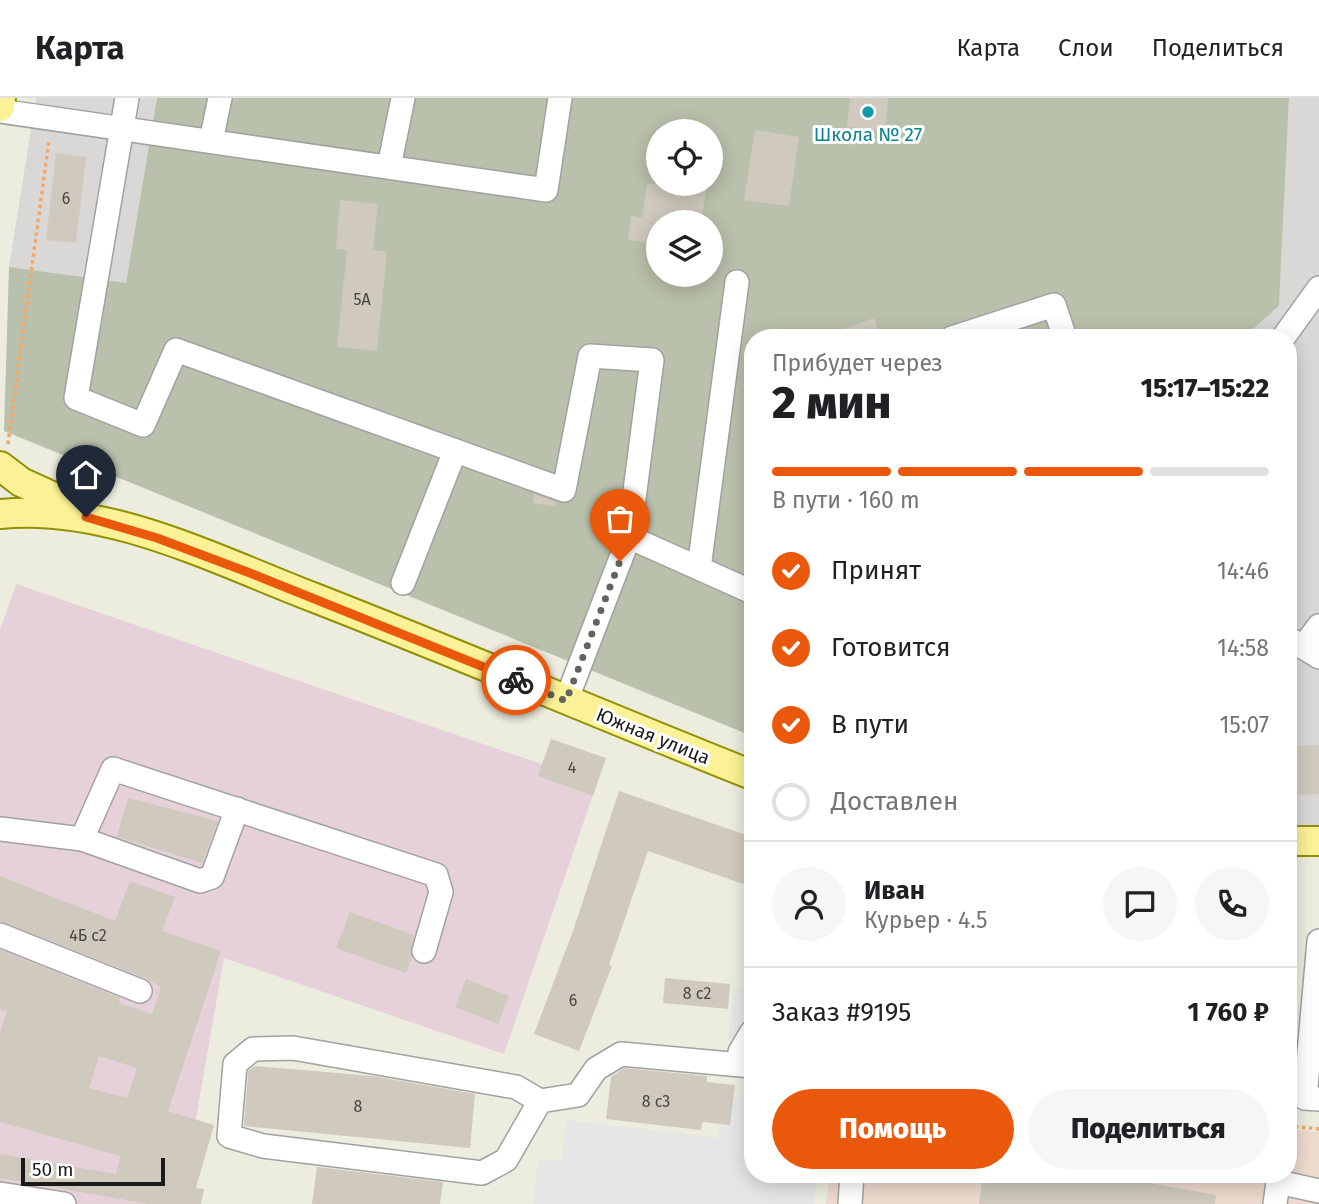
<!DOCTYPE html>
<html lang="ru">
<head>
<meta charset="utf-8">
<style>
	body { margin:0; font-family:"Fira Sans",sans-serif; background:#f6f6f6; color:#202124; height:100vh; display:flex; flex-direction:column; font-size:26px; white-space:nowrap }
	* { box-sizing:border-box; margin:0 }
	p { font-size:23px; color:#757577 }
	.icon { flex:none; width:38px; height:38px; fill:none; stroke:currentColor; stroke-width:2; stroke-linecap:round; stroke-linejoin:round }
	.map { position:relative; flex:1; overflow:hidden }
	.details { position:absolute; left:744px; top:231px; width:553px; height:854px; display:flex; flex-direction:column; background:#fff; border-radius:28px; box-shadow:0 4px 18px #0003 }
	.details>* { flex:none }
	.fabs { position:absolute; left:646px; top:21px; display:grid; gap:14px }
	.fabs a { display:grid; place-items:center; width:77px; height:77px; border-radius:50%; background:#fff; box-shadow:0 4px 18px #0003; font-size:35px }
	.scale { position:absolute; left:21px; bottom:18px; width:144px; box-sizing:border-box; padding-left:7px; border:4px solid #1a1a1a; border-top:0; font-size:19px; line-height:24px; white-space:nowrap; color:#1a1a1a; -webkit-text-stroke:5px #fff; paint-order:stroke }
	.pin { position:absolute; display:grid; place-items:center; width:60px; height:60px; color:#fff; margin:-72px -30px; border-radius:50% 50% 50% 0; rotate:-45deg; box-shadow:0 0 7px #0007 }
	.pin .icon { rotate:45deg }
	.courier { position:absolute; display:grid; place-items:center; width:70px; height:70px; margin:-35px; border:5px solid #ea580c; border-radius:50%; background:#fff; color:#222; box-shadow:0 2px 9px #0007 }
	.overview em { font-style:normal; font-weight:800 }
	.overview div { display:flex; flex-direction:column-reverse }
	.overview { display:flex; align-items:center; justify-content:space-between; height:119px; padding:0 28px }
	h1 { font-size:46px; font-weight:800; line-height:52px }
	.bar { display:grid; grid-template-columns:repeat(4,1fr); gap:10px 7px; align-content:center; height:84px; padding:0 28px }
	.bar i { height:9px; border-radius:5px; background:#e0e0e0 }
	.bar .selected { background:#ea580c }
	.bar p { grid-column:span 4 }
	.line { display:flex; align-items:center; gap:18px; padding:0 28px; border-top:2px solid #e0e0e0 }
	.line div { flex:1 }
	.round { display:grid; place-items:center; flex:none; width:74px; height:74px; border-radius:37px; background:#f6f6f6 }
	ol { padding:0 28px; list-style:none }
	li { display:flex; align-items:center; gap:21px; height:77px }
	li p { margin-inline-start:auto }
	li .icon { padding:7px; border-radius:50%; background:#ea580c; color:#fff; stroke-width:4 }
	li:last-child { color:#757577 }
	li i { width:38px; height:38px; border:4px solid #e0e0e0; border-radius:50% }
	.button { display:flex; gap:14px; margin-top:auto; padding:14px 28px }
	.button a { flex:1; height:80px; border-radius:42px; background:#ea580c; color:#fff; font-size:28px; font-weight:800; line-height:80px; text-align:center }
	.button a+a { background:#f6f6f6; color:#202124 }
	header { display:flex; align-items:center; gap:42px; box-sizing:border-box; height:98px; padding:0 35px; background:#fff; border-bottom:2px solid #e0e0e0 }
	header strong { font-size:33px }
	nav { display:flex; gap:38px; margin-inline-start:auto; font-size:24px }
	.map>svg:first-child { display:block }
	.residential { fill:#d9d8d7 }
	.commercial { fill:#eedace }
	.industrial { fill:#e6d1db }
	.construction { fill:#b9c0ab; fill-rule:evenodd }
	.parking { fill:#e6e6e6 }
	.building { fill:#cfcabd; fill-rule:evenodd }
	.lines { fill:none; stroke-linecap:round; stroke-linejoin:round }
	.minor-casing { stroke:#a1a1a1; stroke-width:26 }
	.major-casing { stroke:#909000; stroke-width:32 }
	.path { stroke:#f9a564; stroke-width:3.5; stroke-dasharray:3.5 3.5; stroke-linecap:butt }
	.minor { stroke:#fff; stroke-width:23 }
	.major { stroke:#fbf196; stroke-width:28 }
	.done { stroke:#64645f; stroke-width:7; stroke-dasharray:0 12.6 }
	.route { stroke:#ea580c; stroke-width:9 }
	.culture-dot { fill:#0f9aa8; stroke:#fff; stroke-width:2.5 }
	.labels { text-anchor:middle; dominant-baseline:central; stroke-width:6; stroke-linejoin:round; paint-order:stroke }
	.number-label { font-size:16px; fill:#474643 }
	.culture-label { font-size:19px; fill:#0d838f; stroke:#fff }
	.street-label { font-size:19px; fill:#1a1a1a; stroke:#fff }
</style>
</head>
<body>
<header>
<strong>Карта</strong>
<nav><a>Карта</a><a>Слои</a><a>Поделиться</a></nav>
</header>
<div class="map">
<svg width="1319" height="1106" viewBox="0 0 1319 1106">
	<rect width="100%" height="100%" fill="#ececdf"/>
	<g class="residential">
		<polygon points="36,0 157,0 126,186 9,169"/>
		<polygon points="1289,0 1319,0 1319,730 1288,731 1288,240 1243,240 1279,208"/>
	</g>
	<polygon class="commercial" points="1288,1031 1319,1034 1319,1106 826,1106 830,1076 1288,1076"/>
	<polygon class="industrial" points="16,486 597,685 504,956 224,860 189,1060 195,1106 0,1106 0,532"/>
	<path class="construction" d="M157,0H1289L1279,208L1243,240H752V638L4,333L9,169L126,185ZM658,33H710V86H658ZM658,124H710V177H658Z"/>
	<g class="parking">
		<polygon points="734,889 752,891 752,943 728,941"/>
		<polygon points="723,995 752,999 752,1076 817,1076 814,1106 533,1106 538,1061 561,1064 566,1022 718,1040"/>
	</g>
	<g class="building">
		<polygon points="850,0 888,0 885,33 847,29"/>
		<polygon points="755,32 799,39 789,108 744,102"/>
		<polygon points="56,55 86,59 76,145 46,142"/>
		<polygon points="647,86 707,86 701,124 658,124 658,146 628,142 631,118 642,120"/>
		<polygon points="340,102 378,106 373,152 387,154 377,253 337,249 347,152 336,151"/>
		<polygon points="874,220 881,240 825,240 824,238"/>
		<polygon points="534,396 556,404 556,409 533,405"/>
		<polygon points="551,641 606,660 593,698 538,678"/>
		<polygon points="1319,647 1319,696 1288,697 1288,648"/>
		<polygon points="619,693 752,739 752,789 648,753 609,867 612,868 579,953 534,936 573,833"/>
		<polygon points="128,700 218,723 202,765 117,739"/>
		<path d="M0,778L115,823L130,783L175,799L162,833L221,853L168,1013L214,1027L196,1090L204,1091L201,1106H149L0,1080V1056L116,1076L120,1058L0,1024V936L7,913L0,912V852L120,900L119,905L152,916L161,889L145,880L0,823ZM99,958L137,970L127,1000L89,990Z"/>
		<polygon points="350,814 414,837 412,859 406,875 336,850"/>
		<polygon points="665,880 730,886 728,911 663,905"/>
		<polygon points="466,881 509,898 498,926 455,909"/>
		<polygon points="255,968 373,978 475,996 470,1050 244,1028 248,973"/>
		<polygon points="624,970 707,978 707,984 735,987 730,1027 702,1024 701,1032 606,1021 611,979"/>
		<polygon points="317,1069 443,1084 440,1106 312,1106"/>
		<polygon points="983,1076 1100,1076 1216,1097 1215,1106 979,1106"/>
	</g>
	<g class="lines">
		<g class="minor-casing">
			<g id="minor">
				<polyline points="127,0 76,300 143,327 176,252 564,392 590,258 652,262 629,439 752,494"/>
				<polyline points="0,13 546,92 560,0"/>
				<polyline points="211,43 220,0"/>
				<polyline points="389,69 403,0"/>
				<polyline points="952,240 1054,207 1065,240"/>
				<polyline points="1283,240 1319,190"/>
				<polyline points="699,470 737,184"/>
				<polyline points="403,485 455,353"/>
				<polyline points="1288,540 1319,559"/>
				<polyline points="1303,549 1319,528"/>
				<polyline points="566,603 629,439"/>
				<polyline points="0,731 82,741 113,671 436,777 441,794 424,853"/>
				<polyline points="82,741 200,783 212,779 237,711"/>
				<polyline points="0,837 140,893"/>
				<polyline points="1319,843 1305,1000 1319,1001"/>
				<polyline points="739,966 740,954 752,934"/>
				<polyline points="540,1003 506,1062 482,1075 263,1048 229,1038 235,966 253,951 293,950 516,989 540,1003 578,997 596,971 621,956 752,968"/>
				<polyline points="0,1096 64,1106"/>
				<polyline points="850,1106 852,1076"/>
				<polyline points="1275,1106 1278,1084 1319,1093"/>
			</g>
		</g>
		<g class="major-casing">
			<g id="major">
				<polyline points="0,9 1,0"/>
				<polyline points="0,368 21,384 78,410"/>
				<path d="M0,416C107,405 216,462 315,500C461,557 606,619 752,677"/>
				<polyline points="1288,743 1319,743"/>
			</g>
		</g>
		<g class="path">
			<polyline points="8,346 49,42"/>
			<polyline points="1288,1028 1319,1031"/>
		</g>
		<use href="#minor" class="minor"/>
		<use href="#major" class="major"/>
	</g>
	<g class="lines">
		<polyline class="done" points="516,582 566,603 620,463"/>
		<polyline class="route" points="86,419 157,440 250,475 516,582"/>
	</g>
	<circle class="culture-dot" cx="868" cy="14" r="7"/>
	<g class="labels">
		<g class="number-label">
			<text x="66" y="100">6</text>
			<text x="362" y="201">5А</text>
			<text x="572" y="669">4</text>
			<text x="88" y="837">4Б с2</text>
			<text x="697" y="895">8 с2</text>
			<text x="573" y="902">6</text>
			<text x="656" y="1003">8 с3</text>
			<text x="358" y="1008">8</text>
		</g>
		<g class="culture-label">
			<text x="868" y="36">Школа № 27</text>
		</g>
		<g class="street-label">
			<text transform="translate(653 638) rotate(22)">Южная улица</text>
		</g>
	</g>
</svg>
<div class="fabs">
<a><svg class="icon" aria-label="locate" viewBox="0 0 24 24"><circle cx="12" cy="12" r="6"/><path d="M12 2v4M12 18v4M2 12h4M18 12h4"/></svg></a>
<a><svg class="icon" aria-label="layers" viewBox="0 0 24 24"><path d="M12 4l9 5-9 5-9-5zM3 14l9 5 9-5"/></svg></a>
</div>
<div class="scale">50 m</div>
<div class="pin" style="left:620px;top:463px;background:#ea580c"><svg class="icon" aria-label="bag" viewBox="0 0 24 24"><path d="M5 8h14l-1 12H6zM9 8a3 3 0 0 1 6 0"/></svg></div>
<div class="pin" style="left:86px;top:419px;background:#1f2937"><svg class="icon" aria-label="home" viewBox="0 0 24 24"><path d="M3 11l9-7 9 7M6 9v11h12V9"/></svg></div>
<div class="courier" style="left:516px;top:582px"><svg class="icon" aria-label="bike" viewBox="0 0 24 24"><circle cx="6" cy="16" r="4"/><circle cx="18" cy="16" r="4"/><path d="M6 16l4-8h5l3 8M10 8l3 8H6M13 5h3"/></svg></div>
<section class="details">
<div class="overview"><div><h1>2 мин</h1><p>Прибудет через</p></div><em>15:17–15:22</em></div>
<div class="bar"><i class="selected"></i><i class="selected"></i><i class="selected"></i><i></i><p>В пути · 160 m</p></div>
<ol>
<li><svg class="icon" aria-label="check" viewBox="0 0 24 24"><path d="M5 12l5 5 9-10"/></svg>Принят<p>14:46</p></li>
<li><svg class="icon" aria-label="check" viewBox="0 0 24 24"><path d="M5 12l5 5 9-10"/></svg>Готовится<p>14:58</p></li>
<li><svg class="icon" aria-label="check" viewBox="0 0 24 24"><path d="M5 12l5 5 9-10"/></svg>В пути<p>15:07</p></li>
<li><i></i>Доставлен</li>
</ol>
<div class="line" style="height:126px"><a class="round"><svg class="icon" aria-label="person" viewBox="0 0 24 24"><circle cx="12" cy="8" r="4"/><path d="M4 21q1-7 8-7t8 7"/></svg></a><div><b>Иван</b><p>Курьер · 4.5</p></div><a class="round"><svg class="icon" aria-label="chat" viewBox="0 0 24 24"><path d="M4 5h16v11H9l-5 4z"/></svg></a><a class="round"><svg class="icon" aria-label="phone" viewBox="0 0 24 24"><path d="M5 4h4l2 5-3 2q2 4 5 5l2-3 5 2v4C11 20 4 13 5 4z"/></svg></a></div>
<div class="line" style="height:91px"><div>Заказ #9195</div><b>1 760 ₽</b></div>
<div class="button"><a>Помощь</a><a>Поделиться</a></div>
</section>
</div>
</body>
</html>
